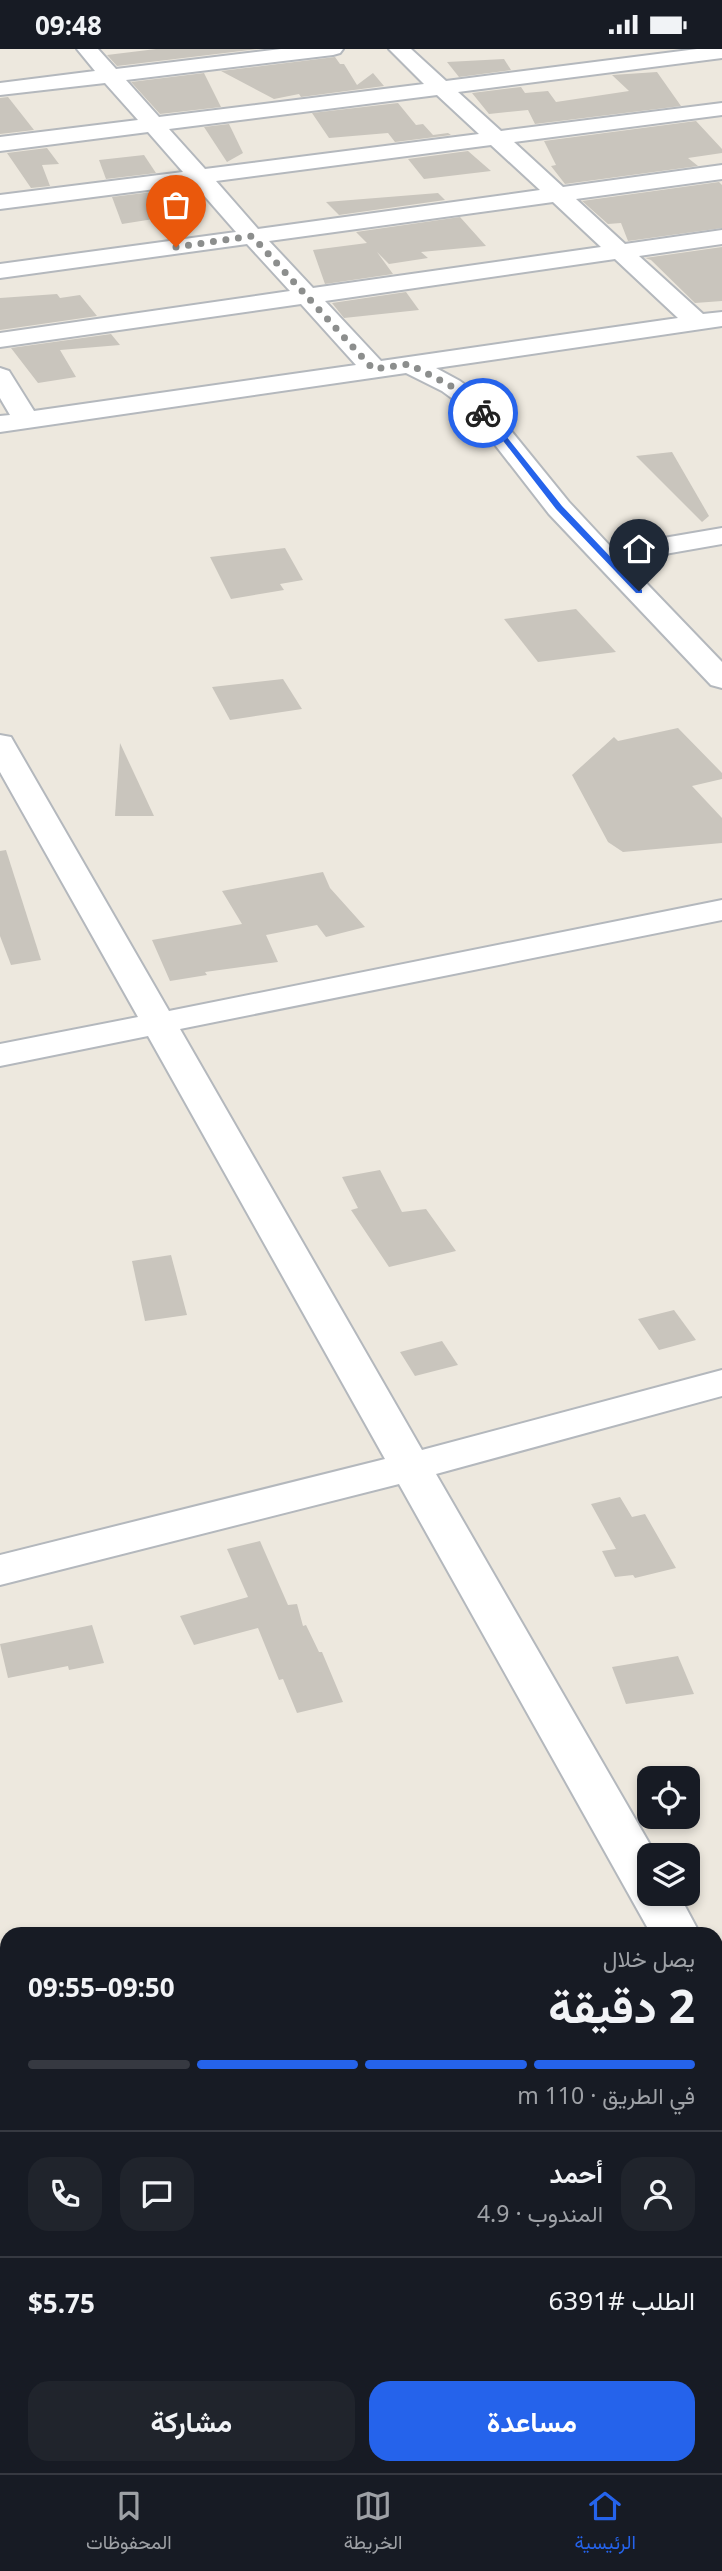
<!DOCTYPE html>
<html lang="ar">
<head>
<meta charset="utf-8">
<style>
	body { margin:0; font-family:"Noto Sans",Vazirmatn,sans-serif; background:#20242c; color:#f1f3f6; direction:rtl; height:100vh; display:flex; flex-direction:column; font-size:26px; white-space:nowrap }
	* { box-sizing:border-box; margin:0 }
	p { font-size:23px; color:#9ea1a6 }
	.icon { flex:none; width:38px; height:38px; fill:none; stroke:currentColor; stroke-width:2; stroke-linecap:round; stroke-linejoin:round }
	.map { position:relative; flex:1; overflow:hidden; direction:ltr }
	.details { position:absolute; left:0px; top:1878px; width:723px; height:548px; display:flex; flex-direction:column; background:#171b24; border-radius:21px 21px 0 0; box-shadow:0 4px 10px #0003; direction:rtl }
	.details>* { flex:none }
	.buttons { position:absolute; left:637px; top:1717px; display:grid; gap:14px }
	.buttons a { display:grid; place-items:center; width:63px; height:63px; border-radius:14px; background:#171b24; box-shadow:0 4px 10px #0003; font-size:35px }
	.pin { position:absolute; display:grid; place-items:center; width:60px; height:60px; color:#fff; margin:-72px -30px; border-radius:50% 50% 50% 0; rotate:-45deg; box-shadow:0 0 7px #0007 }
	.pin .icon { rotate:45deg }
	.courier { position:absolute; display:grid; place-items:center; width:70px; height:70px; margin:-35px; border:5px solid #2563eb; border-radius:50%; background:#fff; color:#222; box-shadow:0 2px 9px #0007 }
	.headline em { font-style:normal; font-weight:700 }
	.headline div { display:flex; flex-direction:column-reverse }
	.headline { display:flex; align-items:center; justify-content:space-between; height:119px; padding:0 28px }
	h1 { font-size:46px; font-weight:700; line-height:52px }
	.bar { display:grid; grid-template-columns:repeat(4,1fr); gap:10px 7px; align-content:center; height:84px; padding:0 28px }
	.bar i { height:9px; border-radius:5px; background:#363941 }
	.bar .current { background:#2563eb }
	.bar p { grid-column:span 4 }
	.line { display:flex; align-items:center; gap:18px; padding:0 28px; border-top:2px solid #363941 }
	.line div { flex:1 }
	.round { display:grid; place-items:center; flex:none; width:74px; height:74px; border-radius:21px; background:#20242c }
	.cta { display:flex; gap:14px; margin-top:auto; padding:14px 28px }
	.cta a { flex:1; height:80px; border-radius:21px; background:#2563eb; color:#fff; font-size:28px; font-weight:700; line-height:80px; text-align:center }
	.cta a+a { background:#20242c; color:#f1f3f6 }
	.status { display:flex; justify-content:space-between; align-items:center; height:49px; padding:0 35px; background:#171b24; direction:ltr }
	.status svg { height:19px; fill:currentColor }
	.tabs { display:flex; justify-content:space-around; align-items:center; height:98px; border-top:2px solid #363941; background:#171b24; font-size:19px; color:#9ea1a6 }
	.tabs a { display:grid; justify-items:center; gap:4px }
	.tabs .current { color:#2563eb }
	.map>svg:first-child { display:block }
	.building { fill:#c9c5bd }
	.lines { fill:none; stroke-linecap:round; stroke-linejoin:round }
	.street-casing { stroke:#b4b8bd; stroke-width:4 }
	.street { fill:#fff; fill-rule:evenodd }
	.route { fill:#2563eb }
	.done { stroke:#8c8e8d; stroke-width:7; stroke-dasharray:0 12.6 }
</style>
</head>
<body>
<div class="status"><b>09:48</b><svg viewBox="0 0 49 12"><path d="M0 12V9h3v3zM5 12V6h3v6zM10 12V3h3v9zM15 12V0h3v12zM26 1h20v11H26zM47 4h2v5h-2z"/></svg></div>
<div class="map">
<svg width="722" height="2424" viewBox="0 0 722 2424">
	<rect width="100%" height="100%" fill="#ede8de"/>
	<g class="building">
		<polygon points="156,0 259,0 117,17 107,6"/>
		<polygon points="335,8 340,15 344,15 357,36 373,24 384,37 301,48 299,45 274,50 221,22"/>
		<polygon points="504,10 511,21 459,28 447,13"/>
		<polygon points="657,23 681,57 535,75 528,61 489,65 472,44 521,38 525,44 548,42 556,53 629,42 612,26"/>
		<polygon points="204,24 221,58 160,65 131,33"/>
		<polygon points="8,48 34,81 0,85 0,49"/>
		<polygon points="398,54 416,76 423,75 433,86 448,84 451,86 395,93 388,84 329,89 312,64"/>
		<polygon points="696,72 722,100 722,104 688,109 698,117 565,135 551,117 556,116 544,92"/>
		<polygon points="229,75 243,104 227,113 204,78"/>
		<polygon points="47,99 59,115 42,116 50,137 31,139 7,104"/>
		<polygon points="468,102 491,122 424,130 408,110"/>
		<polygon points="144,106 156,124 106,130 99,111"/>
		<polygon points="719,133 722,136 722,179 628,192 621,174 608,175 582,152"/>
		<polygon points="168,141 185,165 122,175 112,148"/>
		<polygon points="438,144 445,151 339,166 326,153"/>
		<polygon points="460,168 486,197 421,203 428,209 389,215 377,203 393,225 325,235 313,201 367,194 356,183"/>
		<polygon points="722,198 722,252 695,254 651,211 645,209"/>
		<polygon points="406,243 419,261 344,269 332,254"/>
		<polygon points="57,245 60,249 80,246 97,267 0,281 0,249"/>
		<polygon points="111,285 120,296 60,301 76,328 38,334 11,299"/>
		<polygon points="672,403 709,467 702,473 636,407"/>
		<polygon points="285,499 303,531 280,535 284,541 231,550 210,508"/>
		<polygon points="576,560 616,603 538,613 504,570"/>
		<polygon points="283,630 302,660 230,671 212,638"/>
		<polygon points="678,679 722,724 722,730 692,737 722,769 722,794 623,803 608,793 572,726 614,688 618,692"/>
		<polygon points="120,694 154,767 115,767"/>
		<polygon points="6,801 41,911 11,916 0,887 0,802"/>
		<polygon points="323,823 330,839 365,878 326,888 317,876 266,886 278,913 205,923 207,926 170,932 152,891 242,875 222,842"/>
		<polygon points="380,1121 402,1163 426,1160 456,1202 389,1218 351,1161 358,1159 342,1128"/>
		<polygon points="171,1206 187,1266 145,1272 132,1212"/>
		<polygon points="674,1261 696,1291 659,1301 638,1270"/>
		<polygon points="442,1292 458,1316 415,1327 400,1303"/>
		<polygon points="620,1448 632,1468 645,1465 676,1519 635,1529 633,1526 615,1528 602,1502 616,1500 591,1455"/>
		<polygon points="260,1492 288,1556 297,1555 303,1577 306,1576 319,1603 322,1603 343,1653 297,1664 283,1630 279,1631 258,1579 194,1596 180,1567 248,1548 227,1500"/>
		<polygon points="92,1576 104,1614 69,1621 68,1617 8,1629 0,1595"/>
		<polygon points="678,1607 694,1645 626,1655 612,1618"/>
	</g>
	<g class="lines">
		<g class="street-casing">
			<g id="street">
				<path d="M77,0H98L116,20L281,0H343L340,4L333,6L126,31L159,68L424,35L389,0H411L446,32L697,0H722V9L458,43L501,82L722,54V66L514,93L563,138L722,116V130L576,150L625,195L722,181V195L639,207L703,265L722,263V277L436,319L460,332L486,351L569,453L611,498L722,479V495L625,512L722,613V639L711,636L549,465L468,361L442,342L406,324L0,383V367L10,366L0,349V319L9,322L34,362L356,316L301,255L0,298V284L290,242L247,195L0,229V215L236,183L194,135L0,160V146L183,123L148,83L0,102V88L138,71L105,34L0,46V34L95,22ZM437,46L479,85L205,120L169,80ZM491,96L540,141L258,180L216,132ZM553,153L601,198L313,239L269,192ZM615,210L678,269L381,312L325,252Z"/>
				<polygon points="0,686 11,688 15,695 169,962 722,851 722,871 180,980 422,1401 722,1321 722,1347 436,1425 656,1806 649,1806 649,1844 678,1844 700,1885 651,1885 399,1435 0,1536 0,1506 385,1410 148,987 0,1017 0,995 138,968 0,723"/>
				<polygon points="716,1934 722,1936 722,1985 716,1983"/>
			</g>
		</g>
		<use href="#street" class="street"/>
	</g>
	<polygon class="route" points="480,362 486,362 562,457 642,541 642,544 636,544 556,460"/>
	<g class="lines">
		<polyline class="done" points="176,198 252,187 373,320 409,315 451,337 483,364"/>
	</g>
</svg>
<div class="buttons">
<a><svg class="icon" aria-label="locate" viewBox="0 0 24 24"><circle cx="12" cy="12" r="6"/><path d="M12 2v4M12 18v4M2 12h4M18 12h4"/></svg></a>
<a><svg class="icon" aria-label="layers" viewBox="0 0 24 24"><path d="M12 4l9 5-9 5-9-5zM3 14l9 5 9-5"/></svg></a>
</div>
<div class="pin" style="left:176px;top:198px;background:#ea580c"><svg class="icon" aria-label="bag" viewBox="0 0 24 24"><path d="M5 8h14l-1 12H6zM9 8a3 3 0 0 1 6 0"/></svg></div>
<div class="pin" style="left:639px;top:542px;background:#1f2937"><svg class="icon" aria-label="home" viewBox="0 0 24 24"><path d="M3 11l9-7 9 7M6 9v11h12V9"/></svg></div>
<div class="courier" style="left:483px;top:364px"><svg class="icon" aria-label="bike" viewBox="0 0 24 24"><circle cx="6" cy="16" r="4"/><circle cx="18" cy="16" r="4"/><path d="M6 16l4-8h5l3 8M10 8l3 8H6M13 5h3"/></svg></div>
<section class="details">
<div class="headline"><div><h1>2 دقيقة</h1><p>يصل خلال</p></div><em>09:50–09:55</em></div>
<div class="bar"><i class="current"></i><i class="current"></i><i class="current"></i><i></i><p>في الطريق · 110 m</p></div>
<div class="line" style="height:126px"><a class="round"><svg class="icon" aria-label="person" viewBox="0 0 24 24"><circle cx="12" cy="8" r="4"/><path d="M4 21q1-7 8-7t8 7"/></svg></a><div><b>أحمد</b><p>المندوب · 4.9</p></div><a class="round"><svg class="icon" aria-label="chat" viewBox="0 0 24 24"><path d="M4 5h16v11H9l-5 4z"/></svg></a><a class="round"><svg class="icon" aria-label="phone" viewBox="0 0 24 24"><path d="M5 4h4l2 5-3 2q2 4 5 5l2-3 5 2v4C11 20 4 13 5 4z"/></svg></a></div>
<div class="line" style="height:91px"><div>الطلب #6391</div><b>$5.75</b></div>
<div class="cta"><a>مساعدة</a><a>مشاركة</a></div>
</section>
</div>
<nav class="tabs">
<a class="current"><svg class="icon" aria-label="home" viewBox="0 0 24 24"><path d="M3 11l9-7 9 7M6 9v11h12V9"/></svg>الرئيسية</a>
<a><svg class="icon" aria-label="map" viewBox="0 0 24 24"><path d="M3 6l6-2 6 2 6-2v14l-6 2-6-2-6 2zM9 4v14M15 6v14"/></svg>الخريطة</a>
<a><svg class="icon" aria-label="saved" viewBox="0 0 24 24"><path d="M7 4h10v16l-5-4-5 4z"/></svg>المحفوظات</a>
</nav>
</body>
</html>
